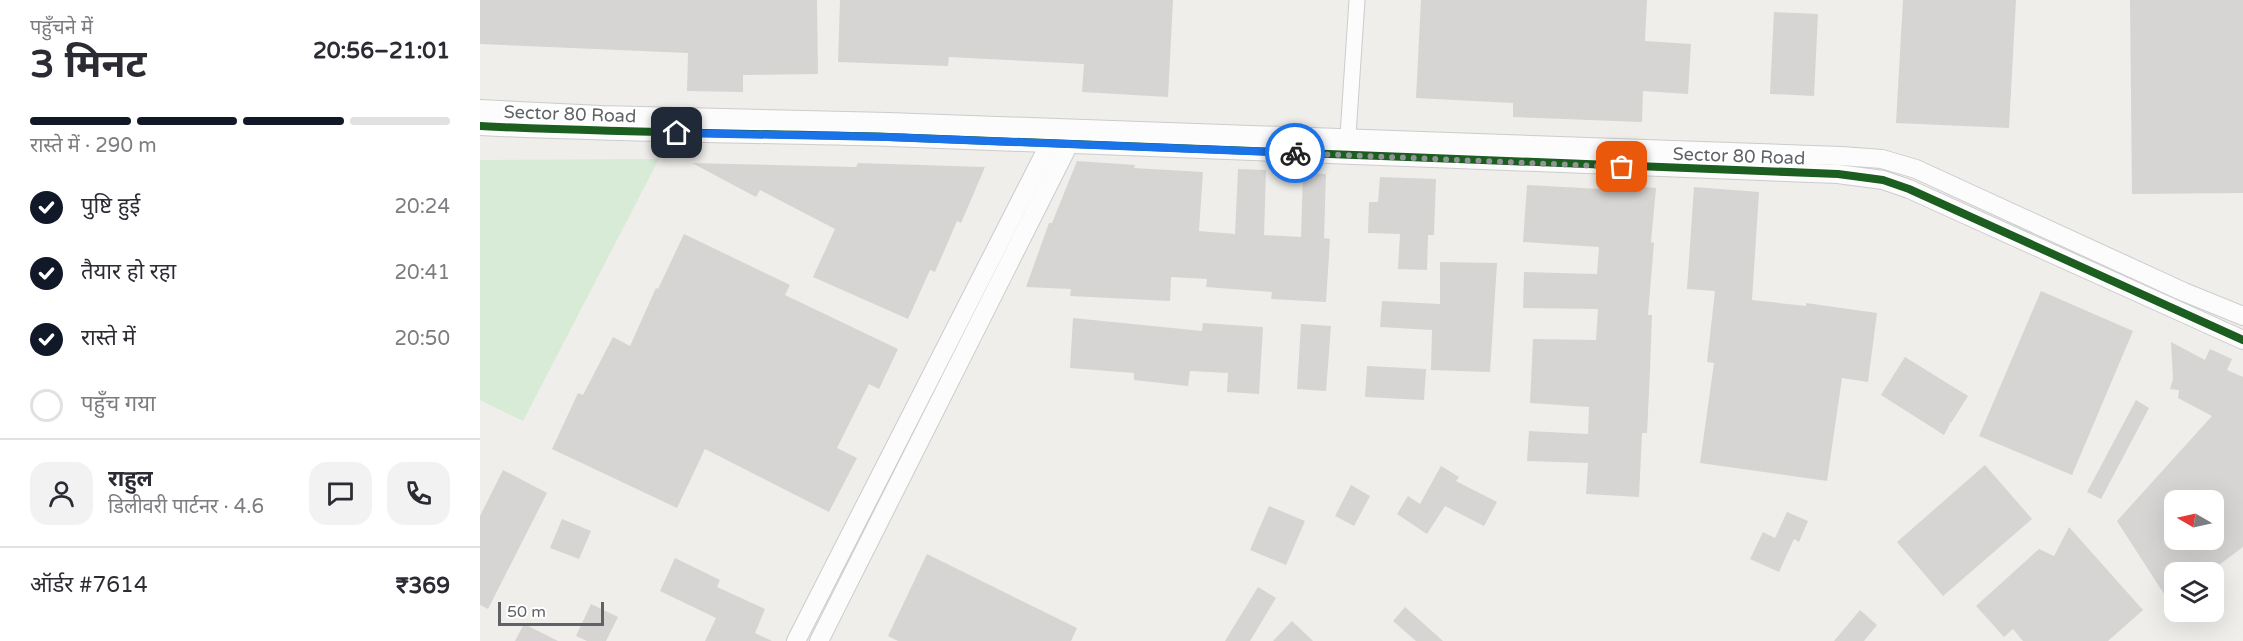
<!DOCTYPE html>
<html lang="hi">
<head>
<meta charset="utf-8">
<style>
	body { margin:0; font-family:"Varela Round","Noto Sans Devanagari",sans-serif; background:#f2f2f3; color:#2b2b33; height:100vh; display:flex; flex-direction:column; font-size:22px; white-space:nowrap }
	* { box-sizing:border-box; margin:0 }
	p { font-size:20px; color:#7c7c81 }
	.icon { flex:none; width:33px; height:33px; fill:none; stroke:currentColor; stroke-width:2; stroke-linecap:round; stroke-linejoin:round }
	.map { position:relative; flex:1; overflow:hidden }
	.details { display:flex; flex-direction:column; background:#fff; width:480px }
	.details>* { flex:none }
	.needle { width:39px; rotate:279deg }
	.buttons { position:absolute; left:1684px; top:490px; display:grid; gap:12px }
	.buttons a { display:grid; place-items:center; width:60px; height:60px; border-radius:12px; background:#fff; box-shadow:0 6px 24px #0002; font-size:30px }
	.scale { position:absolute; left:18px; bottom:15px; width:106px; box-sizing:border-box; padding-left:6px; border:3px solid #5f6368; border-top:0; font-size:16px; line-height:21px; white-space:nowrap; color:#5f6368; -webkit-text-stroke:4px #fff; paint-order:stroke }
	.pin { position:absolute; display:grid; place-items:center; width:51px; height:51px; color:#fff; margin:-26px; border-radius:12px; box-shadow:0 3px 9px #0006 }
	.courier { position:absolute; display:grid; place-items:center; width:60px; height:60px; margin:-30px; border:4px solid #1a73e8; border-radius:50%; background:#fff; color:#222; box-shadow:0 2px 8px #0007 }
	.summary em { font-style:normal; font-weight:700 }
	.summary div { display:flex; flex-direction:column-reverse }
	.summary { display:flex; align-items:center; justify-content:space-between; height:102px; padding:0 30px }
	h1 { font-size:39px; font-weight:700; line-height:45px }
	.bar { display:grid; grid-template-columns:repeat(4,1fr); gap:9px 6px; align-content:center; height:72px; padding:0 30px }
	.bar i { height:8px; border-radius:4px; background:#e1e1e2 }
	.bar .current { background:#111827 }
	.bar p { grid-column:span 4 }
	.line { display:flex; align-items:center; gap:15px; padding:0 30px; border-top:2px solid #e1e1e2 }
	.line div { flex:1 }
	.round { display:grid; place-items:center; flex:none; width:63px; height:63px; border-radius:18px; background:#f2f2f3 }
	ol { padding:0 30px; list-style:none }
	li { display:flex; align-items:center; gap:18px; height:66px }
	li p { margin-inline-start:auto }
	li .icon { padding:6px; border-radius:50%; background:#111827; color:#fff; stroke-width:4 }
	li:last-child { color:#7c7c81 }
	li i { width:33px; height:33px; border:3px solid #e1e1e2; border-radius:50% }
	main { display:flex; flex:1; min-height:0 }
	.map>svg:first-child { display:block }
	.green { fill:#d8ebd6 }
	.building { fill:#d6d5d3; fill-rule:evenodd }
	.lines { fill:none; stroke-linecap:round; stroke-linejoin:round }
	.minor-casing { stroke:#cbcccc; stroke-width:17 }
	.tertiary-casing { stroke:#cbcccc; stroke-width:20 }
	.minor { stroke:#fdfcfc; stroke-width:15 }
	.tertiary { stroke:#fdfcfc; stroke-width:18 }
	.cycleway-casing { stroke:#fff; stroke-width:11 }
	.cycleway { stroke:#1b5e20; stroke-width:8 }
	.done { stroke:#919496; stroke-width:6; stroke-dasharray:0 10.8 }
	.route { stroke:#1a73e8; stroke-width:8 }
	.labels { text-anchor:middle; dominant-baseline:central; stroke-width:4.5; stroke-linejoin:round; paint-order:stroke }
	.street-label { font-size:18px; fill:#5f6368; stroke:#fff }
</style>
</head>
<body>
<main>
<section class="details">
<div class="summary"><div><h1>3 मिनट</h1><p>पहुँचने में</p></div><em>20:56–21:01</em></div>
<div class="bar"><i class="current"></i><i class="current"></i><i class="current"></i><i></i><p>रास्ते में · 290 m</p></div>
<ol>
<li><svg class="icon" aria-label="check" viewBox="0 0 24 24"><path d="M5 12l5 5 9-10"/></svg>पुष्टि हुई<p>20:24</p></li>
<li><svg class="icon" aria-label="check" viewBox="0 0 24 24"><path d="M5 12l5 5 9-10"/></svg>तैयार हो रहा<p>20:41</p></li>
<li><svg class="icon" aria-label="check" viewBox="0 0 24 24"><path d="M5 12l5 5 9-10"/></svg>रास्ते में<p>20:50</p></li>
<li><i></i>पहुँच गया</li>
</ol>
<div class="line" style="height:108px"><a class="round"><svg class="icon" aria-label="person" viewBox="0 0 24 24"><circle cx="12" cy="8" r="4"/><path d="M4 21q1-7 8-7t8 7"/></svg></a><div><b>राहुल</b><p>डिलीवरी पार्टनर · 4.6</p></div><a class="round"><svg class="icon" aria-label="chat" viewBox="0 0 24 24"><path d="M4 5h16v11H9l-5 4z"/></svg></a><a class="round"><svg class="icon" aria-label="phone" viewBox="0 0 24 24"><path d="M5 4h4l2 5-3 2q2 4 5 5l2-3 5 2v4C11 20 4 13 5 4z"/></svg></a></div>
<div class="line" style="height:78px"><div>ऑर्डर #7614</div><b>₹369</b></div>
</section>
<div class="map">
<svg width="1763" height="641" viewBox="0 0 1763 641">
	<rect width="100%" height="100%" fill="#efeeea"/>
	<polygon class="green" points="179,159 43,421 0,400 0,160"/>
	<g class="building">
		<polygon points="0,0 337,0 338,74 263,75 263,92 207,91 208,53 0,44"/>
		<polygon points="360,0 693,0 688,97 602,92 604,64 469,57 468,66 358,62"/>
		<polygon points="941,0 1167,0 1165,41 1211,44 1208,94 1163,91 1162,122 1033,117 1033,103 936,98"/>
		<polygon points="1423,0 1536,0 1529,128 1416,123"/>
		<polygon points="1650,0 1763,0 1763,193 1652,194"/>
		<polygon points="1294,12 1338,14 1334,96 1290,94"/>
		<polygon points="597,161 655,165 654,168 723,172 719,231 755,234 758,169 786,170 784,235 821,237 823,173 846,174 844,238 850,239 846,302 791,299 792,292 726,287 727,279 691,277 690,301 590,296 591,289 546,287 569,223 572,223"/>
		<polygon points="212,163 376,167 378,163 505,167 481,223 477,221 455,272 450,270 428,319 333,277 355,229 280,190 276,197"/>
		<polygon points="900,177 956,179 954,235 948,235 947,270 918,269 920,234 888,233 889,202 898,202"/>
		<polygon points="1122,183 1176,188 1171,242 1174,243 1168,315 1172,315 1170,371 1167,433 1162,433 1159,497 1106,494 1108,463 1047,461 1049,431 1108,434 1109,407 1050,403 1053,339 1116,340 1118,309 1043,308 1044,272 1117,274 1119,247 1043,242 1047,185 1121,189"/>
		<polygon points="1214,187 1279,192 1272,300 1326,306 1326,303 1397,313 1388,382 1362,378 1347,481 1220,463 1234,363 1227,362 1235,291 1207,289"/>
		<polygon points="204,234 310,285 305,295 418,349 399,389 389,384 357,448 377,458 349,512 225,449 197,508 72,449 98,393 103,395 133,337 150,346 176,288 178,289"/>
		<polygon points="960,262 1017,263 1010,372 951,370 952,330 900,327 902,301 960,304"/>
		<polygon points="1561,291 1653,331 1592,475 1499,436"/>
		<polygon points="593,318 722,331 723,323 783,327 779,394 747,392 748,373 710,371 708,386 654,380 654,373 590,368"/>
		<polygon points="821,324 851,326 846,391 817,389"/>
		<path d="M1691,342L1725,360L1730,349L1752,359L1747,370L1763,377V547L1728,573H1695V611L1637,521L1732,416L1698,398L1699,390L1690,389L1693,379ZM1695,501H1734V540H1695Z"/>
		<polygon points="1425,357 1488,396 1471,423 1469,422 1470,424 1464,435 1401,395"/>
		<polygon points="887,366 946,369 944,400 885,397"/>
		<polygon points="1656,400 1669,408 1621,499 1607,492"/>
		<polygon points="1505,465 1552,519 1463,596 1417,542"/>
		<polygon points="961,466 979,477 976,481 1017,502 1004,526 965,506 947,534 917,514 928,496 940,504"/>
		<polygon points="23,470 67,493 8,609 0,605 0,516"/>
		<polygon points="871,485 890,496 874,526 855,516"/>
		<polygon points="789,506 825,521 806,565 770,550"/>
		<polygon points="1307,512 1328,521 1319,542 1314,539 1299,572 1270,559 1283,532 1295,538"/>
		<polygon points="82,519 111,531 99,559 70,548"/>
		<polygon points="1589,527 1663,610 1628,641 1543,641 1533,629 1524,637 1496,606 1559,549 1574,556"/>
		<polygon points="447,554 597,628 591,641 418,641 408,636"/>
		<polygon points="195,558 240,580 237,587 285,609 275,633 292,641 225,641 236,618 180,591"/>
		<polygon points="778,587 796,598 770,641 745,641"/>
		<polygon points="111,604 138,617 126,641 107,641 96,636"/>
		<polygon points="925,607 963,641 936,641 913,621"/>
		<polygon points="1380,610 1397,625 1384,641 1354,641"/>
		<polygon points="812,621 833,641 793,641"/>
		<polygon points="44,624 78,641 35,641"/>
	</g>
	<g class="lines">
		<g class="minor-casing">
			<polyline id="minor" points="867,150 877,0"/>
		</g>
		<g class="tertiary-casing">
			<g id="tertiary">
				<polyline points="0,109 121,115 408,122 1361,156 1402,159 1436,169 1704,292 1763,316"/>
				<path d="M0,126C137,133 273,133 410,137C726,147 1042,163 1358,174L1403,180L1429,189L1763,340"/>
				<polyline points="316,641 574,135"/>
				<polyline points="339,641 593,136"/>
			</g>
		</g>
		<use href="#minor" class="minor"/>
		<use href="#tertiary" class="tertiary"/>
		<g class="cycleway-casing">
			<path id="cycleway" d="M0,126C137,133 273,133 410,137C726,147 1042,163 1358,174L1403,180L1429,189L1763,340"/>
		</g>
		<use href="#cycleway" class="cycleway"/>
	</g>
	<g class="lines">
		<polyline class="done" points="815,153 1142,167"/>
		<polyline class="route" points="197,133 407,137 815,153"/>
	</g>
	<g class="labels">
		<g class="street-label">
			<text transform="translate(90 114) rotate(2)">Sector 80 Road</text>
			<text transform="translate(1259 156) rotate(2)">Sector 80 Road</text>
		</g>
	</g>
</svg>
<div class="buttons">
<a><svg class="needle" viewBox="-14 -14 28 28"><path d="M0-13l5 13h-10z" fill="#e53935"/><path d="M0 13l5-13h-10z" fill="#7c7c81"/></svg></a>
<a><svg class="icon" aria-label="layers" viewBox="0 0 24 24"><path d="M12 4l9 5-9 5-9-5zM3 14l9 5 9-5"/></svg></a>
</div>
<div class="scale">50 m</div>
<div class="pin" style="left:1142px;top:167px;background:#ea580c"><svg class="icon" aria-label="bag" viewBox="0 0 24 24"><path d="M5 8h14l-1 12H6zM9 8a3 3 0 0 1 6 0"/></svg></div>
<div class="pin" style="left:197px;top:133px;background:#1f2937"><svg class="icon" aria-label="home" viewBox="0 0 24 24"><path d="M3 11l9-7 9 7M6 9v11h12V9"/></svg></div>
<div class="courier" style="left:815px;top:153px"><svg class="icon" aria-label="bike" viewBox="0 0 24 24"><circle cx="6" cy="16" r="4"/><circle cx="18" cy="16" r="4"/><path d="M6 16l4-8h5l3 8M10 8l3 8H6M13 5h3"/></svg></div>
</div>
</main>
</body>
</html>
